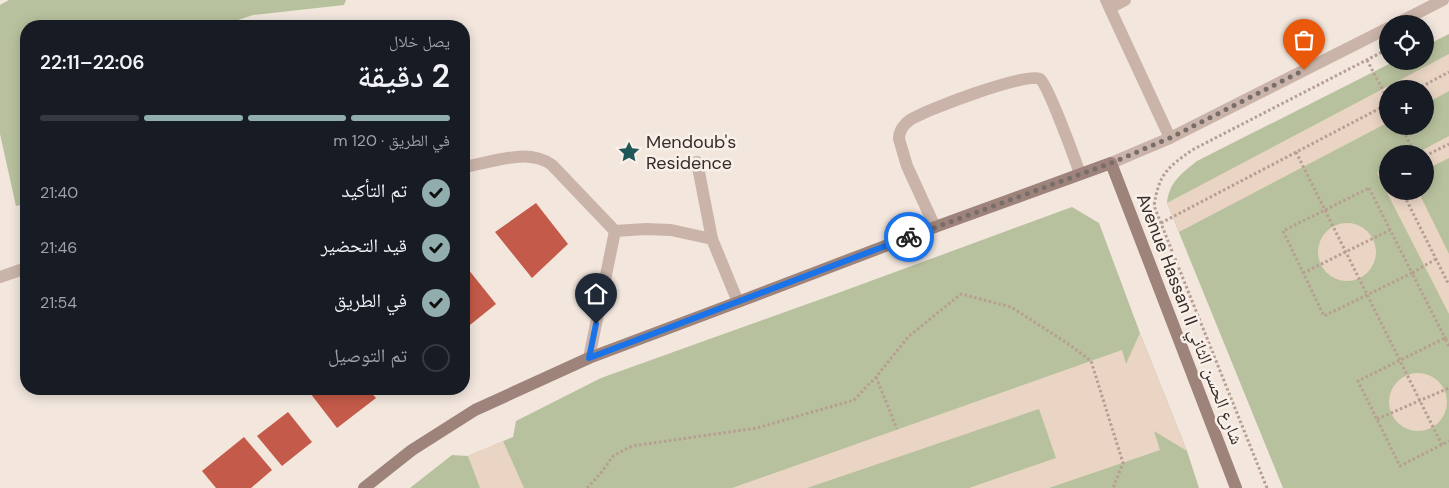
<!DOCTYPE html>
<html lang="ar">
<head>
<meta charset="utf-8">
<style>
	body { margin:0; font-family:"DM Sans","Noto Naskh Arabic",sans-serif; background:#242831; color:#f1f3f6; direction:rtl; height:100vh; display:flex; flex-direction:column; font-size:19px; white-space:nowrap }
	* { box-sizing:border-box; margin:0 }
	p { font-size:16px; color:#9ea1a6 }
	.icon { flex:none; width:28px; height:28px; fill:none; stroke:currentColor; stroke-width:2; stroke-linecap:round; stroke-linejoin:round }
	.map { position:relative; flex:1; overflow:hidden; direction:ltr }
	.details { position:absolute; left:20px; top:20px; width:450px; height:375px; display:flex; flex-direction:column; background:#171b24; border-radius:20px; box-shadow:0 2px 12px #0003; direction:rtl }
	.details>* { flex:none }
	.fabs { position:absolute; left:1379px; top:15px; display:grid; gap:10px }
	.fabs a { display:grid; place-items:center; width:55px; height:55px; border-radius:50%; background:#171b24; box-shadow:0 2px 12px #0003; font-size:25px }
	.pin { position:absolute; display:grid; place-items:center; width:42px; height:42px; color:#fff; margin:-51px -21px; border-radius:50% 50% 50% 0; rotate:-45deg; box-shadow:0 0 5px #0007 }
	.pin .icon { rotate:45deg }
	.courier { position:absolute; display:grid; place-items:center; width:50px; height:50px; margin:-25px; border:4px solid #1a73e8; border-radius:50%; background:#fff; color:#222; box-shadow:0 1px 6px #0007 }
	.head em { font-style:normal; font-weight:600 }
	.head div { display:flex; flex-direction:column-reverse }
	.head { display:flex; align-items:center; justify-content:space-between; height:85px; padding:0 20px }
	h1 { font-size:32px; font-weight:600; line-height:38px }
	.bar { display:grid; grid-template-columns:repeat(4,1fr); gap:8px 5px; align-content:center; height:60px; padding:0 20px }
	.bar i { height:6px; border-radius:4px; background:#363941 }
	.bar .on { background:#92adae }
	.bar p { grid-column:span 4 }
	ol { padding:0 20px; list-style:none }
	li { display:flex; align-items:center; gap:15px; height:55px }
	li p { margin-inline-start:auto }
	li .icon { padding:5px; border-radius:50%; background:#92adae; color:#111; stroke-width:4 }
	li:last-child { color:#9ea1a6 }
	li i { width:28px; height:28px; border:2px solid #363941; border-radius:50% }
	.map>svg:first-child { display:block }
	.green { fill:#b8c19d; fill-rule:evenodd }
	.plaza { fill:#ead5c4 }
	.building { fill:#c45a49 }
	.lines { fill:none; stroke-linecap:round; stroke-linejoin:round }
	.path { stroke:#b69e93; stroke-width:3; stroke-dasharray:2.5 2.5; stroke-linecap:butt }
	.street { stroke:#cab4a9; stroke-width:12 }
	.secondary { stroke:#9e837a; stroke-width:12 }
	.done { stroke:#786d68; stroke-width:5; stroke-dasharray:0 9 }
	.route { stroke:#1a73e8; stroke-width:6 }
	.labels { text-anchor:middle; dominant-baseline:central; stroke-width:5; stroke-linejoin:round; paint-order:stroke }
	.poi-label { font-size:18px; fill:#372c29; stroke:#f9f0e9; text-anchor:start }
	.street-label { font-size:18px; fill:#372c29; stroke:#f9f0e9 }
</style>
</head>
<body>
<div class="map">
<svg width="1449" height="488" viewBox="0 0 1449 488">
	<rect width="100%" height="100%" fill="#f2e6dd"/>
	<g class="green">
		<polygon points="9,0 346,0 344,5 253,15 220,26 26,26 26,204 16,206 0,134 0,5"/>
		<path d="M1449,34V488H1283L1167,203C1169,182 1182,173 1197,161L1395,61H1425V46ZM1388,89H1425V126H1388ZM1388,154H1425V191H1388Z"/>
		<polygon points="1072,207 1099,223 1140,333 1187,451 1199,488 410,488 452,455 468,456 513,437 516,421 601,378 838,293"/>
	</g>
	<g class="plaza">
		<polygon points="1449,54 1449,91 1425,104 1425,89 1388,89 1387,123 1179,232 1167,203"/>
		<polygon points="1449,136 1449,158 1425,170 1425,154 1415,154"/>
		<polygon points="1387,168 1388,191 1418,191 1449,254 1449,314 1377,173"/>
		<circle cx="1347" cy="252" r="29"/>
		<polygon points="1140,333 1187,451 1154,431 1160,450 1049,488 969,488 1056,458 1039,409 807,488 732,488 1122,350 1126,364"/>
		<circle cx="1418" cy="402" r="29"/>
		<polygon points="503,441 524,488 480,488 468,456"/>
	</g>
	<g class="building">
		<polygon points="536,203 568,244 532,278 495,232"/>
		<polygon points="464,264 496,304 465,329 464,328"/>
		<polygon points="307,389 368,389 376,398 337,428"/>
		<polygon points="288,412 312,442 282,466 257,436"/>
		<polygon points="244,437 272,470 251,488 216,488 202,471"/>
	</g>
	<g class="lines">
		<g class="path">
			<polyline points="1367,60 1388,100"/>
			<polyline points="1417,89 1449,72"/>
			<polyline points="1401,126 1415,154"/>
			<polyline points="1296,152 1442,445"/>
			<polyline points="1425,156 1449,144"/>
			<polygon points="1369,188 1412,273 1324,316 1283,231"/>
			<polyline points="1402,191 1449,285"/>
			<polyline points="1161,223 1388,104"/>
			<polyline points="1436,259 1412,273 1445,338 1449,336"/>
			<polyline points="1303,273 1390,230"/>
			<polyline points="1449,346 1445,338 1358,381 1400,466 1449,441"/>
			<polyline points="876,377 897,429"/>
			<polyline points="1377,419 1449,388"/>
			<polyline points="587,488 601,473 613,456 632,446 757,428 854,400 876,377 909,336 961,294 1011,307 1067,343 1091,361 1123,463 1113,488"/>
			<path d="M1267,488L1154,206C1159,174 1167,168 1192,150L1388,49"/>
		</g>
		<g class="street">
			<polyline points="1106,0 1170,138"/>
			<polyline points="1110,8 1125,0"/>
			<polyline points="1396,24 1443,0"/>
			<polyline points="697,162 712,239"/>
			<polyline points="1111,163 1170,138 1388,28"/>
			<path d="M464,167C491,163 527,147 552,165L615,231"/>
			<path d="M935,227L907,166L899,139C899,131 904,124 910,120C925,110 1029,71 1040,79C1048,85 1075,159 1080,174"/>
			<polyline points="615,231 646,229 671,230 712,239 738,302"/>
			<polyline points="0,277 26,268"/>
			<polyline points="589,358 615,231"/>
		</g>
		<polyline class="secondary" points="364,488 412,450 475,410 589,358 738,302 935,227 1111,163 1236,488"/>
	</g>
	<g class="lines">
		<polyline class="done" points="909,237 1111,163 1170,138 1304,70"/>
		<polyline class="route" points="596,324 589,358 909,237"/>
	</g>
	<defs>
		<g id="sight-bare" transform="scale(1.725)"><path d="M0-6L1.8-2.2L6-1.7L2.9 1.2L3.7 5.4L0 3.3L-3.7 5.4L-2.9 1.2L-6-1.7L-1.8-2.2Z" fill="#1f5856" stroke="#f9f0e9" stroke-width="2.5" paint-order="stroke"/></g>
	</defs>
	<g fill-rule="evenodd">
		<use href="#sight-bare" x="629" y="152"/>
	</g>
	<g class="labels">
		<g class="poi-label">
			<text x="646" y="142">Mendoub's<tspan x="646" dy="21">Residence</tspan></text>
		</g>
		<g class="street-label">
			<text transform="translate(1190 319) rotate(69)">Avenue Hassan II شارع الحسن الثاني</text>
		</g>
	</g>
</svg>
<div class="fabs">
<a><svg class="icon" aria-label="locate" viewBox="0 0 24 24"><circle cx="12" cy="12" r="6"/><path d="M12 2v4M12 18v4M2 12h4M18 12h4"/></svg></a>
<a>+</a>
<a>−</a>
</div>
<div class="pin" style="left:1304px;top:70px;background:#ea580c"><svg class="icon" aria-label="bag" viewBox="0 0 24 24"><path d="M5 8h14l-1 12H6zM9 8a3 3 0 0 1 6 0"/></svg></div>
<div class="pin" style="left:596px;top:324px;background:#1f2937"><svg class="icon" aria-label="home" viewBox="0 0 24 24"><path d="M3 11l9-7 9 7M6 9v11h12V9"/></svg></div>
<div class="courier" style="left:909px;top:237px"><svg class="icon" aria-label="bike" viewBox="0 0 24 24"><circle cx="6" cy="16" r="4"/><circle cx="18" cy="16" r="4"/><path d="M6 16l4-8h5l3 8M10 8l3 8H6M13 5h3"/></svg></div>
<section class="details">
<div class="head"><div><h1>2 دقيقة</h1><p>يصل خلال</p></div><em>22:06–22:11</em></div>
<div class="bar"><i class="on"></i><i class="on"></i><i class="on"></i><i></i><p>في الطريق · 120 m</p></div>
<ol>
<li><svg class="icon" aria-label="check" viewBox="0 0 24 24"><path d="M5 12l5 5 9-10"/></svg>تم التأكيد<p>21:40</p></li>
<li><svg class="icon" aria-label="check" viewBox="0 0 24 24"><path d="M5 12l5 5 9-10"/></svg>قيد التحضير<p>21:46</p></li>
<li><svg class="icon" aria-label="check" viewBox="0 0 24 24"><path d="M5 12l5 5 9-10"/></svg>في الطريق<p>21:54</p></li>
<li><i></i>تم التوصيل</li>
</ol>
</section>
</div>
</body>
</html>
